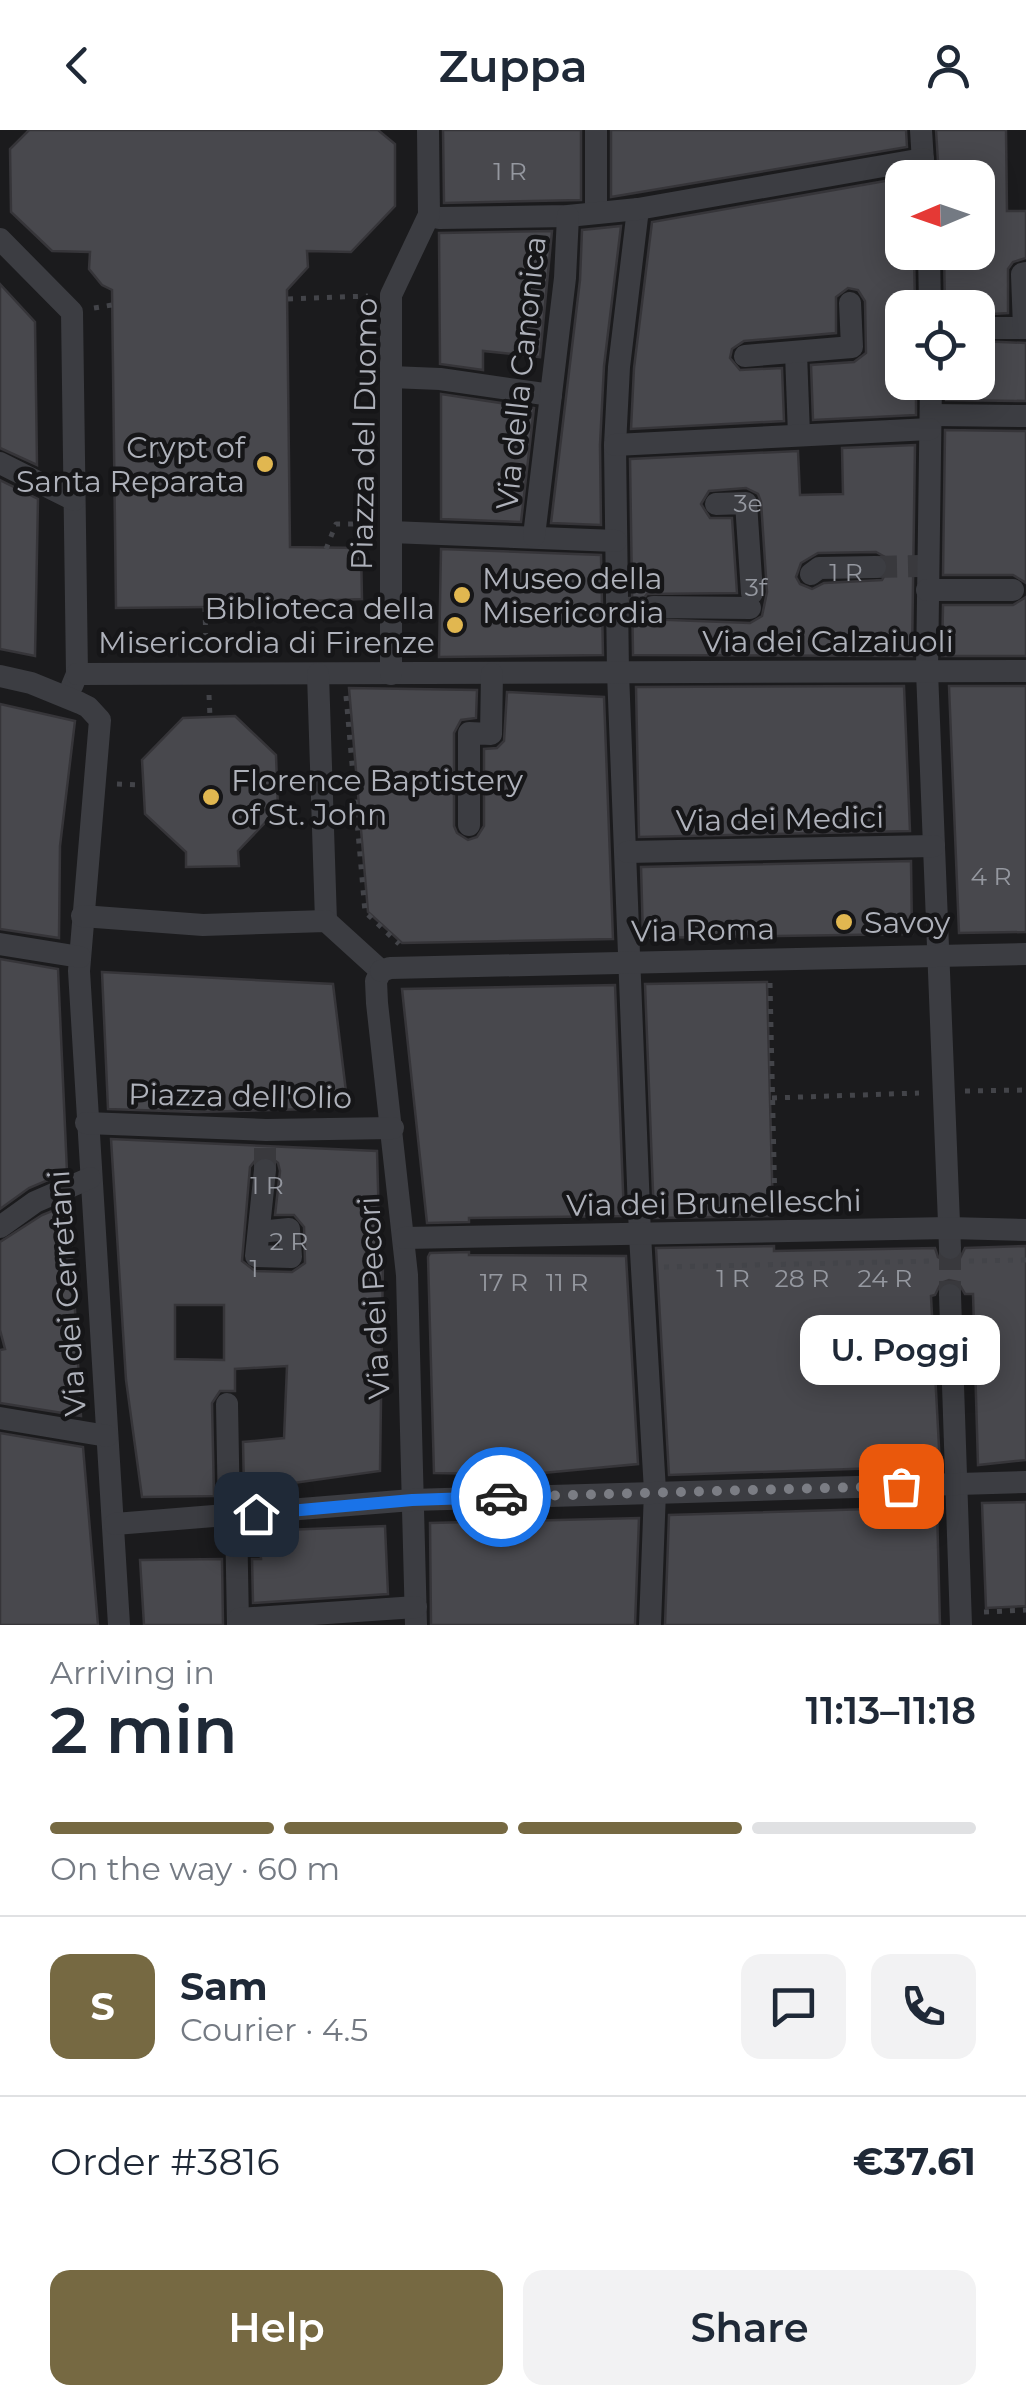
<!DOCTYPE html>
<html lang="en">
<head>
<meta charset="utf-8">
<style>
	body { margin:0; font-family:Montserrat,sans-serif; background:#f2f2f3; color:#1f2937; height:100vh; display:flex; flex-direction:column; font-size:38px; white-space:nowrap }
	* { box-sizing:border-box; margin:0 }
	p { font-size:32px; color:#747a83 }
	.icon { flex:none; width:55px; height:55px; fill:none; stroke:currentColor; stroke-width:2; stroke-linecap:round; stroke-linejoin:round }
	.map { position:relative; height:1495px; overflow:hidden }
	.details { display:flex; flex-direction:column; background:#fff; flex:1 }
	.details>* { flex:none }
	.needle { width:65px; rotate:268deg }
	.tools { position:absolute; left:885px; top:30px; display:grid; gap:20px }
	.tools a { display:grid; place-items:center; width:110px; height:110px; border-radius:20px; background:#fff; box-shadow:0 5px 25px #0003; font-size:50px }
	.pin { position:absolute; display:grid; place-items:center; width:85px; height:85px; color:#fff; margin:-42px; border-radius:20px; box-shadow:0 5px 15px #0006 }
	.courier { position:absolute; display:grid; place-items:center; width:100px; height:100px; margin:-50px; border:8px solid #1a73e8; border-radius:50%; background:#fff; color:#222; box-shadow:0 2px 12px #0007 }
	.bubble { position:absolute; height:70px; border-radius:20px; background:#fff; box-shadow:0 5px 25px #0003; font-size:32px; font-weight:600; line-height:70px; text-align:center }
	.head em { font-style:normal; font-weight:600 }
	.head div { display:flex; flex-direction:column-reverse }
	.head { display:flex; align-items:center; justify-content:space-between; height:170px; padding:0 50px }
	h1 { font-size:65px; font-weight:600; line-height:75px }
	.bar { display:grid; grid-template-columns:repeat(4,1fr); gap:15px 10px; align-content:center; height:120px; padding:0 50px }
	.bar i { height:12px; border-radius:8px; background:#e0e1e3 }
	.bar .active { background:#766942 }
	.bar p { grid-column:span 4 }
	.line { display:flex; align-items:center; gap:25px; padding:0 50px; border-top:2px solid #e0e1e3 }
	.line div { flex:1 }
	.round { display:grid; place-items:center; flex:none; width:105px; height:105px; border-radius:20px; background:#f2f2f3 }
	.button { display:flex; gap:20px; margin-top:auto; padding:20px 50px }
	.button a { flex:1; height:115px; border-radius:20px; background:#766942; color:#fff; font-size:40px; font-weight:600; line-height:115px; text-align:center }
	.button a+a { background:#f2f2f3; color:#1f2937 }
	header { display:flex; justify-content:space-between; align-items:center; height:130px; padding:0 50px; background:#fff; font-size:45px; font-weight:600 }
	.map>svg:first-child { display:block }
	.building { fill:#48484d; stroke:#363539; stroke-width:2.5; fill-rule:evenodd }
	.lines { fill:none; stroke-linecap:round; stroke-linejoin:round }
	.street-tunnel { stroke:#39393d; stroke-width:22; stroke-dasharray:22 11; stroke-linecap:butt }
	.path { stroke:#434449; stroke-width:5; stroke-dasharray:5 8; stroke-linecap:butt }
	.street { stroke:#3c3d42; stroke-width:22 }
	.done { stroke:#7b7d84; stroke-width:10; stroke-dasharray:0 18 }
	.route { stroke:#1a73e8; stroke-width:12 }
	.poi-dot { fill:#e1b750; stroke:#161618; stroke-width:4 }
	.labels { text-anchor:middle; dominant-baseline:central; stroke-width:9; stroke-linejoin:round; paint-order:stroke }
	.number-label { font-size:25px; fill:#9598a0 }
	.street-label { font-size:30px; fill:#afb2bb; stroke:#161618 }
	.poi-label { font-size:30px; fill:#afb2bb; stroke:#161618; text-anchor:start }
</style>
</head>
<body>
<header><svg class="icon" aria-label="back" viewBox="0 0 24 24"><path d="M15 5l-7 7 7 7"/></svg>Zuppa<svg class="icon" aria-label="person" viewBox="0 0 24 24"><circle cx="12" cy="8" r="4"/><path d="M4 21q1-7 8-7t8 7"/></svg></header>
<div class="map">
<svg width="1026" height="1495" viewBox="0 0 1026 1495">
	<rect width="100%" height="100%" fill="#1b1b1d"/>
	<g class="building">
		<polygon points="29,0 378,0 395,14 395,76 351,122 307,121 308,137 287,160 290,417 361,418 362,469 291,472 291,476 116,478 112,160 102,155 89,139 90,122 52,121 11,82 10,19"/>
		<polygon points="443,0 581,0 581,70 444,73"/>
		<polygon points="611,0 906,0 907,17 611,67"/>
		<polygon points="936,0 1006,0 1007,81 1026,81 1026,128 1013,132 1008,139 1008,183 978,185 978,178 945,178 944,122 978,122 978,48 939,48"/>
		<polygon points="902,48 902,122 914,122 915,178 902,178 902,252 916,252 916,285 813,290 811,235 854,232 866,223 865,171 858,160 848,158 836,167 836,203 744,211 732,219 730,228 740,240 782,238 784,291 631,299 634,238 652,92"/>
		<polygon points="621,96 604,236 600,315 601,395 551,393 580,150 582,100"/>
		<polygon points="552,101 540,227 483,221 483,240 440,234 439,103"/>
		<polygon points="0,154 35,192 37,335 0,318"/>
		<polygon points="978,211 1026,213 1026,271 946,270 946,252 978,252"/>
		<polygon points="441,264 534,278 521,392 441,389"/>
		<polygon points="945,300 1026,301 1026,453 1013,445 943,445"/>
		<path d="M915,315L912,526L633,525L630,329L798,321L800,365L843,364L842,318ZM746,358L758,364L761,372L767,462L762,486L750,493L645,489L638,476L647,464L737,463L732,388H710L701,374L709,361ZM876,422L887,428L890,436L882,450L824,453L812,459L800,454L796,447L801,433L818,423Z"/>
		<polygon points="0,350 38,369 35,526 0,519"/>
		<polygon points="441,419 601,425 603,525 439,527"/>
		<polygon points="1026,467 1026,526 942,526 943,475 1013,475"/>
		<polygon points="904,556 910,701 639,707 636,557"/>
		<polygon points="949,556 1026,556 1026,802 959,803"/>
		<polygon points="349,558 477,560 476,588 461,590 454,603 454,696 457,703 468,710 477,707 484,696 484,619 497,618 504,611 507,562 604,567 613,809 402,813 368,782"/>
		<polygon points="0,574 75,591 60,716 59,808 0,799"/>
		<polygon points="235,586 276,625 278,679 238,721 239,736 186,737 186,722 145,684 142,630 183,588"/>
		<polygon points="911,731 912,804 643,808 641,737"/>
		<polygon points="0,829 58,839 67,1042 29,1058 0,1079"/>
		<polygon points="102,842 333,854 348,978 197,982 108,979"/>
		<polygon points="767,852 773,1086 654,1088 645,854"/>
		<polygon points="615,855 624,1086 469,1088 469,1092 427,1093 402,859"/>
		<path d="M111,1009L377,1021L380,1130H383L380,1341L244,1360L243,1312L284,1308L287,1236L235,1239V1261H220L212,1273L214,1366L142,1367L126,1250ZM268,1025L278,1033L280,1041L275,1085H294L304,1097L305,1133L292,1142L255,1141L242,1131L250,1037L258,1027ZM175,1175H224V1230L175,1229Z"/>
		<polygon points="69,1074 81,1286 0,1273 0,1220 5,1219 0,1200 0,1112 42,1085"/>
		<polygon points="774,1116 774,1121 935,1118 938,1127 950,1133 959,1130 965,1118 1026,1116 1026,1330 978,1335 973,1164 965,1164 958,1152 949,1150 941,1153 935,1165 931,1166 940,1336 669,1345 656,1118"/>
		<polygon points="469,1122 469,1125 626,1126 638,1334 488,1348 487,1344 434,1343 428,1127 430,1123"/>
		<polygon points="0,1303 83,1317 98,1495 0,1495"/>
		<polygon points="1026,1372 1026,1476 986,1478 982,1373"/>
		<polygon points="937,1377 940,1495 665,1495 669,1385"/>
		<polygon points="639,1388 635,1495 431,1495 430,1393"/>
		<polygon points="385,1396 388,1464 253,1473 252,1429 261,1429 259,1401"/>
		<polygon points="222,1429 223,1495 144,1495 140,1430"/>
	</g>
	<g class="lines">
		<g class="street-tunnel">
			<polyline points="875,437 921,436"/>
			<polyline points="624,478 653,477"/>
			<polyline points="265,1040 265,1015"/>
			<polyline points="950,1118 950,1165"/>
		</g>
		<g class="path">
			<polyline points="288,169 368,166"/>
			<polyline points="94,178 112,175"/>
			<polyline points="326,419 336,394 368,394"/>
			<polyline points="205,477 206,519"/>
			<polyline points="209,565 210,587"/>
			<polyline points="346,566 365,782 399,814"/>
			<polyline points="277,652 299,654"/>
			<polyline points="117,654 143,655"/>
			<polyline points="770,853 775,1077"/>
			<polyline points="965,961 1026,960"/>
			<polyline points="772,968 919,963"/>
			<polyline points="969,1131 1026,1130"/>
			<polyline points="664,1137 933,1131"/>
			<polyline points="984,1482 1026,1480"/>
		</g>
		<g class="street">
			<polyline points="596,0 596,83"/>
			<polyline points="921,0 924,48"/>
			<polyline points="638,79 619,237 615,315 618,543 640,1105 655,1361 650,1495"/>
			<polyline points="429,85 439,88 568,86 638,79 923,29"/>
			<polyline points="0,109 72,182 77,544 72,556"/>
			<polyline points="929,122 930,178"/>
			<polyline points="984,198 1026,198"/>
			<polyline points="1024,198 1022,144 1026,143"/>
			<polyline points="796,223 799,305"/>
			<polyline points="745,226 852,217 850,173"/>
			<polyline points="391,247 440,249 551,265"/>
			<polyline points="931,252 927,541 950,1118"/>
			<polyline points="931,285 1026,286"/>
			<polyline points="615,315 930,299"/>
			<polyline points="0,333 74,370"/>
			<polyline points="716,374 746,373 752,463"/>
			<polyline points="391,402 616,411"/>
			<polyline points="534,406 565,148 568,86"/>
			<polyline points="811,444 819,438 875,437"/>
			<polyline points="927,460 1013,460"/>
			<polyline points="653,477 750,478"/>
			<polyline points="77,544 1026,541"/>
			<polyline points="318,544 326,791"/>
			<polyline points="391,544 391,165 429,85 428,0"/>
			<polyline points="0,546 31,553 80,573 88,577 100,590 79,841 119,1495"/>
			<polyline points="469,695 469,603 491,604 492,544"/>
			<polyline points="627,722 934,716"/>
			<polyline points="82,786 203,795 326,791 381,841"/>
			<polyline points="0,814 80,827"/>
			<polyline points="381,841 376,851 377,873 407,1145 416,1495"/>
			<polyline points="381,841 390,838 1026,824"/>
			<polyline points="86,993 266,1000 393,998"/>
			<polyline points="0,1097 35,1072 90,1048"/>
			<polyline points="259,1102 289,1099 291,1127 256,1126 265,1040"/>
			<polyline points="404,1108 949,1098 1026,1100"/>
			<polyline points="950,1165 961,1495"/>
			<polyline points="227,1274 229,1385"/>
			<polyline points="0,1288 107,1306"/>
			<polyline points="236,1385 238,1495"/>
			<polyline points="115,1394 412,1370 1026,1352"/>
			<polyline points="239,1489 416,1477"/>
		</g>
	</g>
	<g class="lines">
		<polyline class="done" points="501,1367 901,1356"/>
		<polyline class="route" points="256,1384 412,1370 501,1367"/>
	</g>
	<g class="poi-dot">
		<circle cx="265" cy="334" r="10"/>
		<circle cx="462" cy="465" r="10"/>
		<circle cx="455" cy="495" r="10"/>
		<circle cx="211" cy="667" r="10"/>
		<circle cx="844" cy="792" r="10"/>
	</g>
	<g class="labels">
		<g class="number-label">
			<text x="510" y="41">1 R</text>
			<text x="748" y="373">3e</text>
			<text x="846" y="442">1 R</text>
			<text x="756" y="457">3f</text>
			<text x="991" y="746">4 R</text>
			<text x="267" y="1055">1 R</text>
			<text x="289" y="1111">2 R</text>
			<text x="254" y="1138">1</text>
			<text x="733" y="1148">1 R</text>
			<text x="802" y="1148">28 R</text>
			<text x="885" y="1148">24 R</text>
			<text x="504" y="1152">17 R</text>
			<text x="567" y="1152">11 R</text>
		</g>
		<g class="street-label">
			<text transform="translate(521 243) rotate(-84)">Via della Canonica</text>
			<text transform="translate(364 304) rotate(-89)">Piazza del Duomo</text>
			<text x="828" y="511">Via dei Calzaiuoli</text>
			<text transform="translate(780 689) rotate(-1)">Via dei Medici</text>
			<text transform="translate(703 800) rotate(-1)">Via Roma</text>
			<text transform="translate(240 966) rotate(1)">Piazza dell'Olio</text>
			<text transform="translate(714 1073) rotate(-1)">Via dei Brunelleschi</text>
			<text transform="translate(67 1163) rotate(-94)">Via dei Cerretani</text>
			<text transform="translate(374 1168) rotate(-93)">Via dei Pecori</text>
		</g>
		<g class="poi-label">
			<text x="245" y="317" text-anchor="end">Crypt of<tspan x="245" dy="34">Santa Reparata</tspan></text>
			<text x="482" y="448">Museo della<tspan x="482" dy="34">Misericordia</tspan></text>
			<text x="435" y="478" text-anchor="end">Biblioteca della<tspan x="435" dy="34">Misericordia di Firenze</tspan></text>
			<text x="231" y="650">Florence Baptistery<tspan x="231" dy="34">of St. John</tspan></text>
			<text x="864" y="792">Savoy</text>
		</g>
	</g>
</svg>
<div class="tools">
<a><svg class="needle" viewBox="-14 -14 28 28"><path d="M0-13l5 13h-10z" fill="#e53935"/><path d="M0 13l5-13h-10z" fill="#747a83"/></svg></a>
<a><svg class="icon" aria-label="locate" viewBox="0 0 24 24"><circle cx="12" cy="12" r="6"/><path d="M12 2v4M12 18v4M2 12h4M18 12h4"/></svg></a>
</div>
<div class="pin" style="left:901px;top:1356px;background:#ea580c"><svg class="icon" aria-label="bag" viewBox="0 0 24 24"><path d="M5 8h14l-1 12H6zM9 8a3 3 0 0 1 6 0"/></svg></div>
<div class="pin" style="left:256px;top:1384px;background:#1f2937"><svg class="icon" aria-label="home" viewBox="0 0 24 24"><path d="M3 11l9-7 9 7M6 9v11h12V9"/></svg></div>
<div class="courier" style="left:501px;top:1367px"><svg class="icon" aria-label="car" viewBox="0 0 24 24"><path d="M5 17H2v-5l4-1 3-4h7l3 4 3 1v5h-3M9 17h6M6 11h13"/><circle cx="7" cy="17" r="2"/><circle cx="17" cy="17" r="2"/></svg></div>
<div class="bubble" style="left:800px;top:1185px;width:200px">U. Poggi</div>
</div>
<section class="details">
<div class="head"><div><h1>2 min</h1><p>Arriving in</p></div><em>11:13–11:18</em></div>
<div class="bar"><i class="active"></i><i class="active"></i><i class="active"></i><i></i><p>On the way · 60 m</p></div>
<div class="line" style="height:180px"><b class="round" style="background:#766942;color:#fff">S</b><div><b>Sam</b><p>Courier · 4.5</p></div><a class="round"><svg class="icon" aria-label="chat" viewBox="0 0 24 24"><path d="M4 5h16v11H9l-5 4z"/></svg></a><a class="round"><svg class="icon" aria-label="phone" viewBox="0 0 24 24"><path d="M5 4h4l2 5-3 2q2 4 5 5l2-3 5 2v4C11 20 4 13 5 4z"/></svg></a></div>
<div class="line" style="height:130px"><div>Order #3816</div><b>€37.61</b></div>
<div class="button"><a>Help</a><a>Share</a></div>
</section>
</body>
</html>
